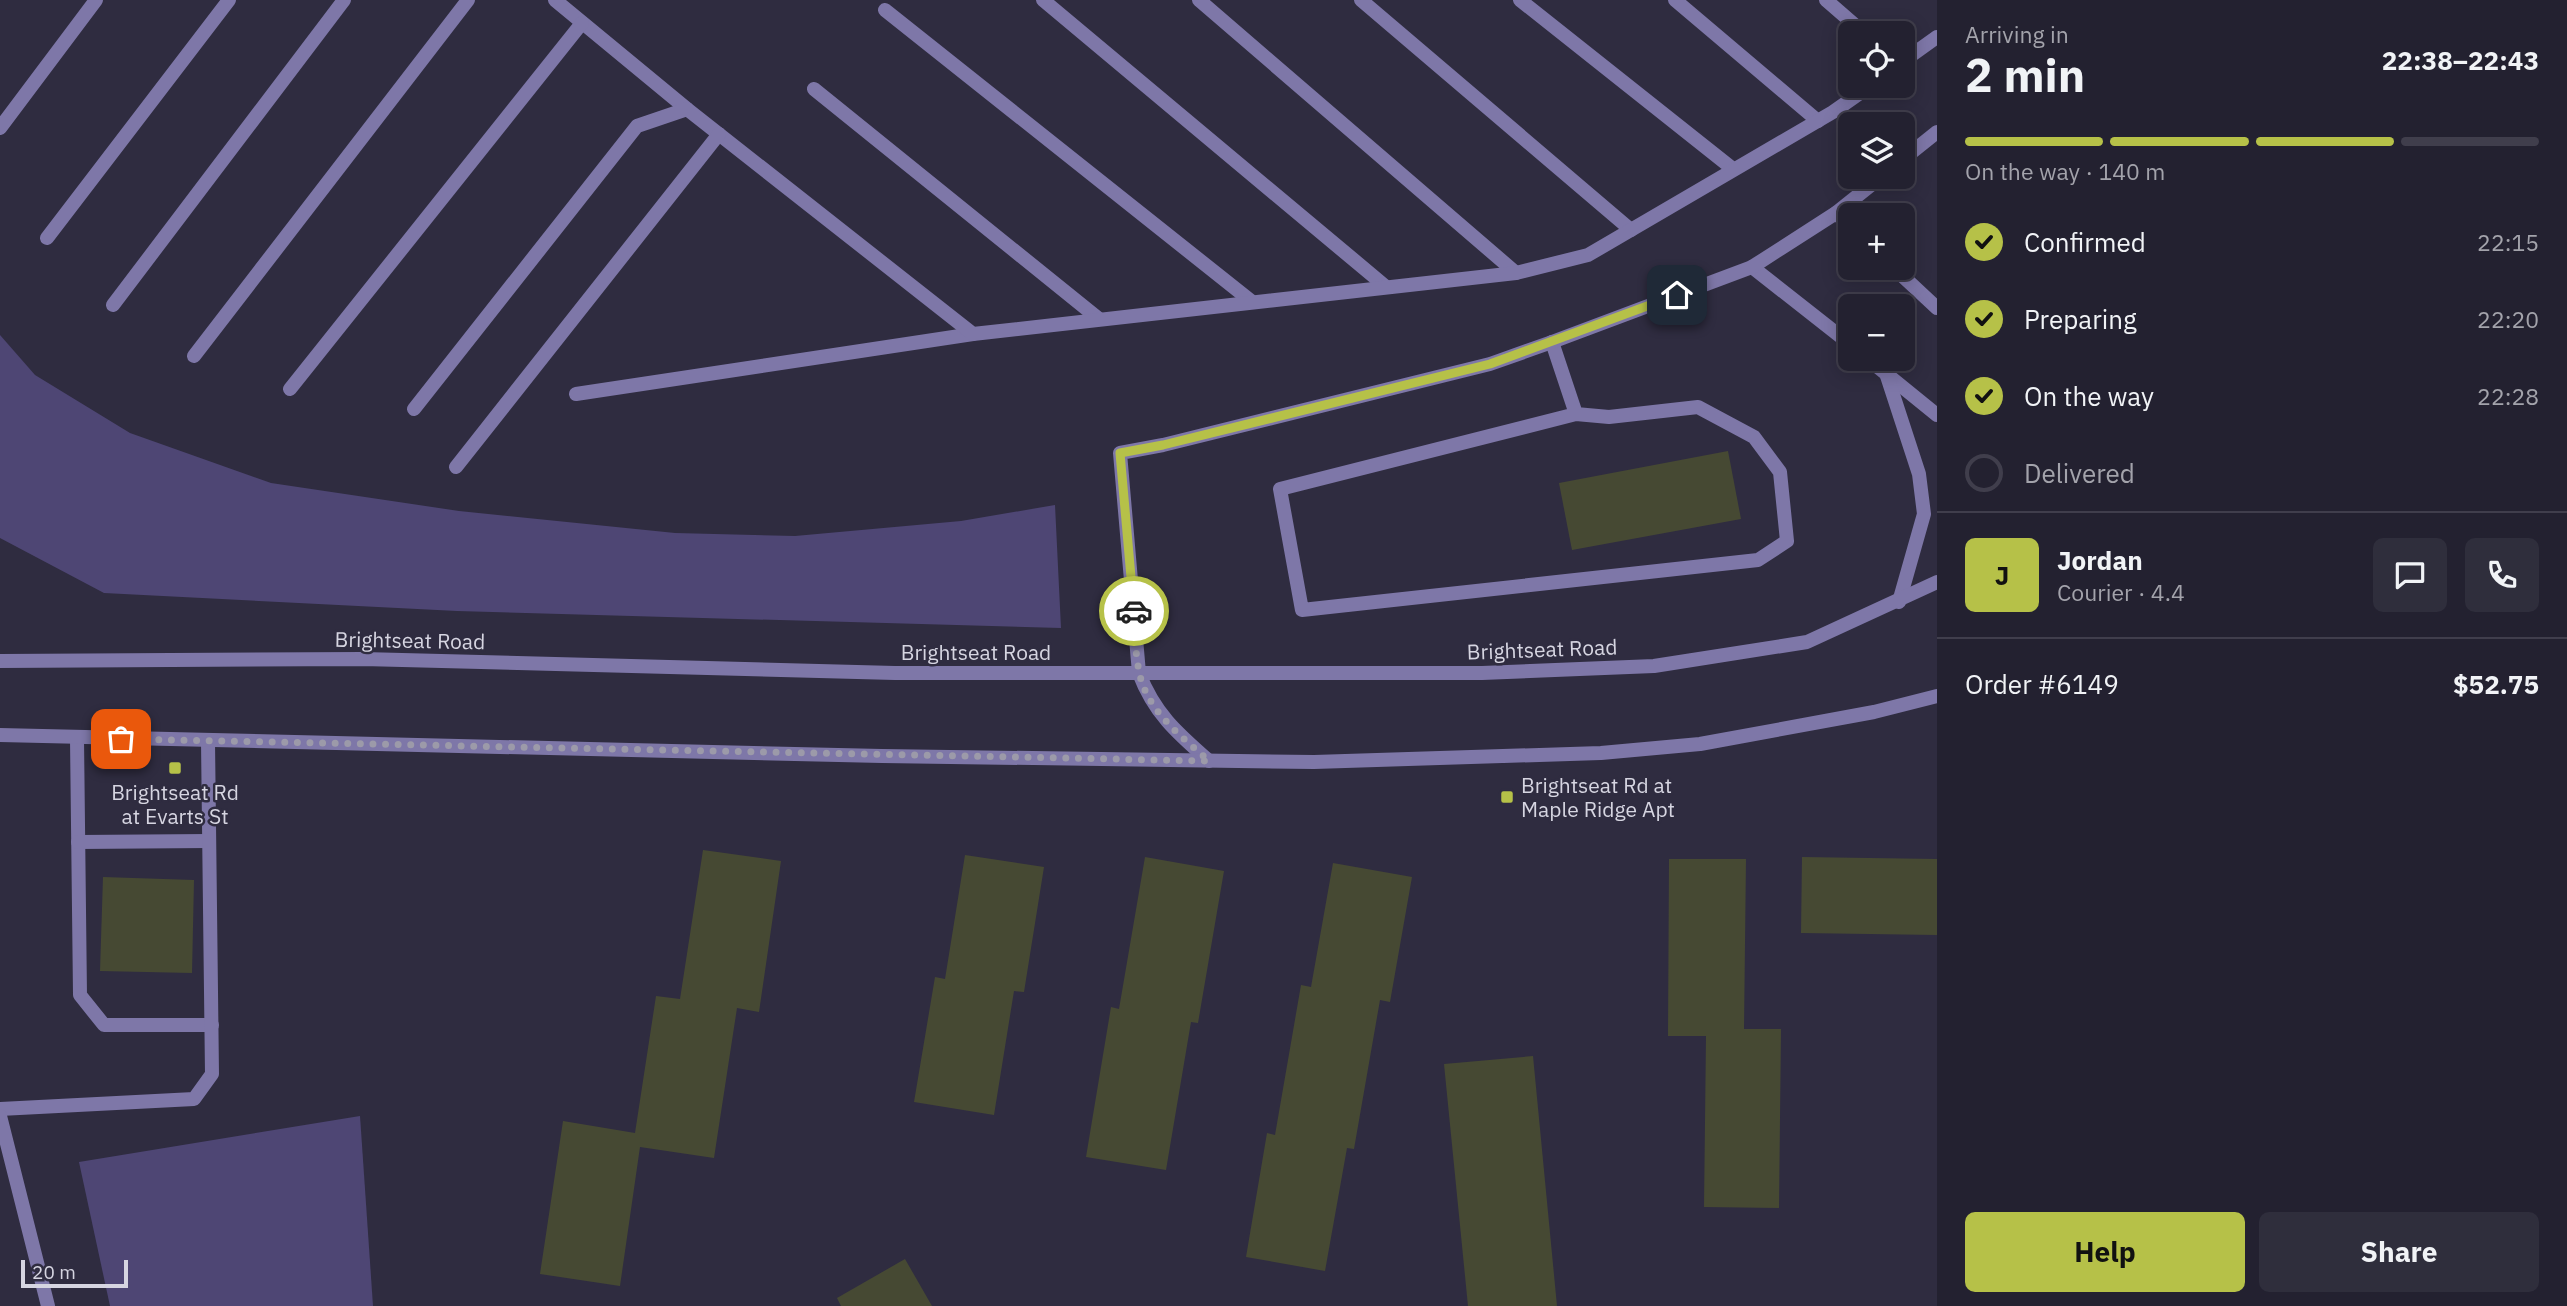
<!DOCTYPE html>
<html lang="en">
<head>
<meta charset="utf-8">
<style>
	body { margin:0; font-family:"IBM Plex Sans",sans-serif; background:#2f2e3c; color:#f1f3f6; height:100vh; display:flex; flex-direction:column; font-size:26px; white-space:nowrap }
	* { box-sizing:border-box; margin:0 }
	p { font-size:23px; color:#a3a3ab }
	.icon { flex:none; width:38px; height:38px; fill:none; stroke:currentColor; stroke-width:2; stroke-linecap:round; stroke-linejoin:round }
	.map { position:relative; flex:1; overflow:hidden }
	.drawer { display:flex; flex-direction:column; background:#232130; width:630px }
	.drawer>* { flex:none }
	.buttons { position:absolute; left:1838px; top:21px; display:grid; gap:14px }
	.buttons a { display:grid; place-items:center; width:77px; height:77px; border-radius:10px; background:#232130; box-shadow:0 4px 18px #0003,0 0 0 2px #403e4c; font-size:35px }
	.scale { position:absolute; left:21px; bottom:18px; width:107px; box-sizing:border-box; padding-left:7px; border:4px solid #d6d5e1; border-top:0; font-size:19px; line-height:24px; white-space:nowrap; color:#d6d5e1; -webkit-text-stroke:5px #2f2c40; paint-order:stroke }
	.pin { position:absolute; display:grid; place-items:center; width:60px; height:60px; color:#fff; margin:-30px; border-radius:14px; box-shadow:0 4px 10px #0006 }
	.courier { position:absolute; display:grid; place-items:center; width:70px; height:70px; margin:-35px; border:5px solid #b6c148; border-radius:50%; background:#fff; color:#222; box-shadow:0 2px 9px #0007 }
	.headline em { font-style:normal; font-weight:800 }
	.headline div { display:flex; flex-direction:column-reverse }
	.headline { display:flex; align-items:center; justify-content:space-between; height:119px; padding:0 28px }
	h1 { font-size:46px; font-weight:800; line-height:52px }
	.bar { display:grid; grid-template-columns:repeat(4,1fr); gap:10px 7px; align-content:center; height:84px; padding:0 28px }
	.bar i { height:9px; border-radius:5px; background:#403e4c }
	.bar .on { background:#b6c148 }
	.bar p { grid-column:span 4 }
	.line { display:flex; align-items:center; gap:18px; padding:0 28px; border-top:2px solid #403e4c }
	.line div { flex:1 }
	.round { display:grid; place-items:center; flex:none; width:74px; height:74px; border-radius:10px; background:#2f2e3c }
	ol { padding:0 28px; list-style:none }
	li { display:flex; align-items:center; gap:21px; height:77px }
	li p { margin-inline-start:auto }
	li .icon { padding:7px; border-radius:50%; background:#b6c148; color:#111; stroke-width:4 }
	li:last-child { color:#a3a3ab }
	li i { width:38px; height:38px; border:4px solid #403e4c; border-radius:50% }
	.cta { display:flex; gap:14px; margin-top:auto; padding:14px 28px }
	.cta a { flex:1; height:80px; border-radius:10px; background:#b6c148; color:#111; font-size:28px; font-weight:800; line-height:80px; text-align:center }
	.cta a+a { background:#2f2e3c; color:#f1f3f6 }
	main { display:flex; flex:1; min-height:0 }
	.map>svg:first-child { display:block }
	.green { fill:#4e4674 }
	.building { fill:#464933 }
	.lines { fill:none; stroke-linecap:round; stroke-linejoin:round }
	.service { stroke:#7e77a8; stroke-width:14 }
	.minor { stroke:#7e77a8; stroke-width:14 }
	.tertiary { stroke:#7e77a8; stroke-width:14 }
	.done { stroke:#9c9aa9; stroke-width:7; stroke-dasharray:0 12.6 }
	.route { stroke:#b6c148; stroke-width:9 }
	.poi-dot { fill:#b6c148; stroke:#2f2c40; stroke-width:2.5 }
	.labels { text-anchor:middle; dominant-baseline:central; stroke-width:5; stroke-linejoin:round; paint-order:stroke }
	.street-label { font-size:21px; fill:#d6d5e1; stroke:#2f2c40 }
	.poi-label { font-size:21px; fill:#d6d5e1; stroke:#2f2c40; text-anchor:start }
</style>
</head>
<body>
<main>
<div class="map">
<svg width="1937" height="1306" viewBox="0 0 1937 1306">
	<rect width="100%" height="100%" fill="#2f2c40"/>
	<g class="green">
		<polygon points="0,335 35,375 130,433 271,483 459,511 675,533 795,536 961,521 1055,505 1061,628 457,611 104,593 0,538"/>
		<polygon points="360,1116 373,1306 110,1306 79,1162"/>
	</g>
	<g class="building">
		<polygon points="1728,451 1741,519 1572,550 1559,483"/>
		<polygon points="703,850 781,861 759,1012 737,1008 714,1158 640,1147 620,1286 540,1274 563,1121 635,1133 656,996 680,999"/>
		<polygon points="965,855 1044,867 1024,992 1014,991 994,1115 914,1102 935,977 945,979"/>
		<polygon points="1145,857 1224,871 1198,1023 1191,1022 1166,1170 1086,1157 1111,1007 1119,1009"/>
		<polygon points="1802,857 1937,859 1937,935 1801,933"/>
		<polygon points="1669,859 1746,859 1744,1029 1781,1029 1779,1208 1704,1207 1706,1036 1668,1036"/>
		<polygon points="1333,863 1412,877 1390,1002 1380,1000 1354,1149 1347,1148 1325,1271 1246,1257 1267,1133 1275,1135 1301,985 1311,987"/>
		<polygon points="103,877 194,880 192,973 100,971"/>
		<polygon points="1533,1056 1557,1306 1468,1306 1444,1064"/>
		<polygon points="905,1259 932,1306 841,1306 837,1298"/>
	</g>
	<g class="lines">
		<g class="service">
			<polyline points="555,0 687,109"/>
			<polyline points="1043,0 1385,286"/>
			<polyline points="1199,0 1516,273"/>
			<polyline points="1361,0 1631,230"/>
			<polyline points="1520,0 1733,169"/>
			<polyline points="1675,0 1818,121"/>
			<polyline points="1826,0 1864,33"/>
			<polyline points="885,10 1251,301"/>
			<polyline points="1902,62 1937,37"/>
			<polyline points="814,89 1099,319"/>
			<polyline points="0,128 96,0"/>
			<polyline points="1902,160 1937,132"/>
			<polyline points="1836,213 1850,226"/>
			<polyline points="47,238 229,0"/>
			<polyline points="1752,267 1850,344"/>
			<polyline points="1894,268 1937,308"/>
			<polyline points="113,305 344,0"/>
			<polyline points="1552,342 1576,414 1609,417 1698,407 1754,437 1780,472 1787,541 1758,560 1302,610 1280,489 1576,414"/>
			<polyline points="194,356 468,0"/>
			<polyline points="1868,359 1937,415"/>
			<polyline points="290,389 582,23"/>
			<polyline points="576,394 973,334"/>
			<polyline points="414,409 637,126 687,109 973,334 1516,273 1588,255 1833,112 1870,86"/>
			<polyline points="456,467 719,134"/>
			<polyline points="77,739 80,995 104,1025 212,1025"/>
			<path d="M1209,761C1177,733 1154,713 1139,673L1120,453L1163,445L1490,364L1552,342L1752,267L1836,213L1881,177"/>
			<polyline points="78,842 209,841"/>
			<polyline points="0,1109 194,1099 212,1074 208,741"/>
		</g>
		<polyline class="minor" points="0,1116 48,1306"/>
		<g class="tertiary">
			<polyline points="1886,373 1919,474 1924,514 1899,602"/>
			<polyline points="0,661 363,659 895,673 1482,673 1654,666 1807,642 1937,582"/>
			<polyline points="0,735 882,756 1314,762 1601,753 1700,744 1874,712 1937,696"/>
		</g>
	</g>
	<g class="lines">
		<path class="done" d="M121,739L1209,761C1181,736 1146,710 1139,671C1135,652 1135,631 1134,611"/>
		<polyline class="route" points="1134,611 1120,453 1163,445 1490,364 1677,295"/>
	</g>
	<g class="poi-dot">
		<rect x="168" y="761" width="14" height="14" rx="3.5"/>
		<rect x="1500" y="790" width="14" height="14" rx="3.5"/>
	</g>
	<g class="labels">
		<g class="street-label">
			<text transform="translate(410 640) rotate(1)">Brightseat Road</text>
			<text transform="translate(1542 649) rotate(-2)">Brightseat Road</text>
			<text x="976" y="652">Brightseat Road</text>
		</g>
		<g class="poi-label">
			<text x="1521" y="785">Brightseat Rd at<tspan x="1521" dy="24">Maple Ridge Apt</tspan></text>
			<text x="175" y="792" text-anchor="middle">Brightseat Rd<tspan x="175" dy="24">at Evarts St</tspan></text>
		</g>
	</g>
</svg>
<div class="buttons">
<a><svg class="icon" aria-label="locate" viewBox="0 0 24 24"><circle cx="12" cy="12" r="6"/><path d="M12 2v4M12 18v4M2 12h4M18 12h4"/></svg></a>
<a><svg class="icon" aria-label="layers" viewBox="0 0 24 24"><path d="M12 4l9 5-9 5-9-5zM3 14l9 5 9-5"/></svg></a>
<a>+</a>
<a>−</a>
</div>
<div class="scale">20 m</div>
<div class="pin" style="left:121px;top:739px;background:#ea580c"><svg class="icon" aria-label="bag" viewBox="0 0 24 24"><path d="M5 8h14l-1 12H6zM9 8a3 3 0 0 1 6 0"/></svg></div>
<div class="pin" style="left:1677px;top:295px;background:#1f2937"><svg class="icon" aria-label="home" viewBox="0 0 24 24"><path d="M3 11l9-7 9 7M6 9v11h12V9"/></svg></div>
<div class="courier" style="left:1134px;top:611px"><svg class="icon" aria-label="car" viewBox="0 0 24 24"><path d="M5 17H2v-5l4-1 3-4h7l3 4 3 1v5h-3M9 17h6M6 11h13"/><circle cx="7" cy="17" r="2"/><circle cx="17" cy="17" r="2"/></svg></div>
</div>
<section class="drawer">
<div class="headline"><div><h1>2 min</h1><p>Arriving in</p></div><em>22:38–22:43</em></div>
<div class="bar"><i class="on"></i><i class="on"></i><i class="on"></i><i></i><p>On the way · 140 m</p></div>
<ol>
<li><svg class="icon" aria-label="check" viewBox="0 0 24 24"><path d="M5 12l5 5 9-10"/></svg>Confirmed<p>22:15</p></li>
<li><svg class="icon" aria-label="check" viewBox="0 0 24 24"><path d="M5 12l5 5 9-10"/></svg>Preparing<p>22:20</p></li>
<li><svg class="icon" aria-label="check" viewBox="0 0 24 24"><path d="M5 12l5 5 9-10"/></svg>On the way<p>22:28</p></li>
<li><i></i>Delivered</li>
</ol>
<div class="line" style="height:126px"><b class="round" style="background:#b6c148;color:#111">J</b><div><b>Jordan</b><p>Courier · 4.4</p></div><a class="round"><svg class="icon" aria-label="chat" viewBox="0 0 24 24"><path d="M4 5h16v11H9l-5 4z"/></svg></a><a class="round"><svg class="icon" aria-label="phone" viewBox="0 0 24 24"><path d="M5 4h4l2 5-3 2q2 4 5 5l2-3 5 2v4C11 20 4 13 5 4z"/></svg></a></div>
<div class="line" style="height:91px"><div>Order #6149</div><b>$52.75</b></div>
<div class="cta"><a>Help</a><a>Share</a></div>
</section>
</main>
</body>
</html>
